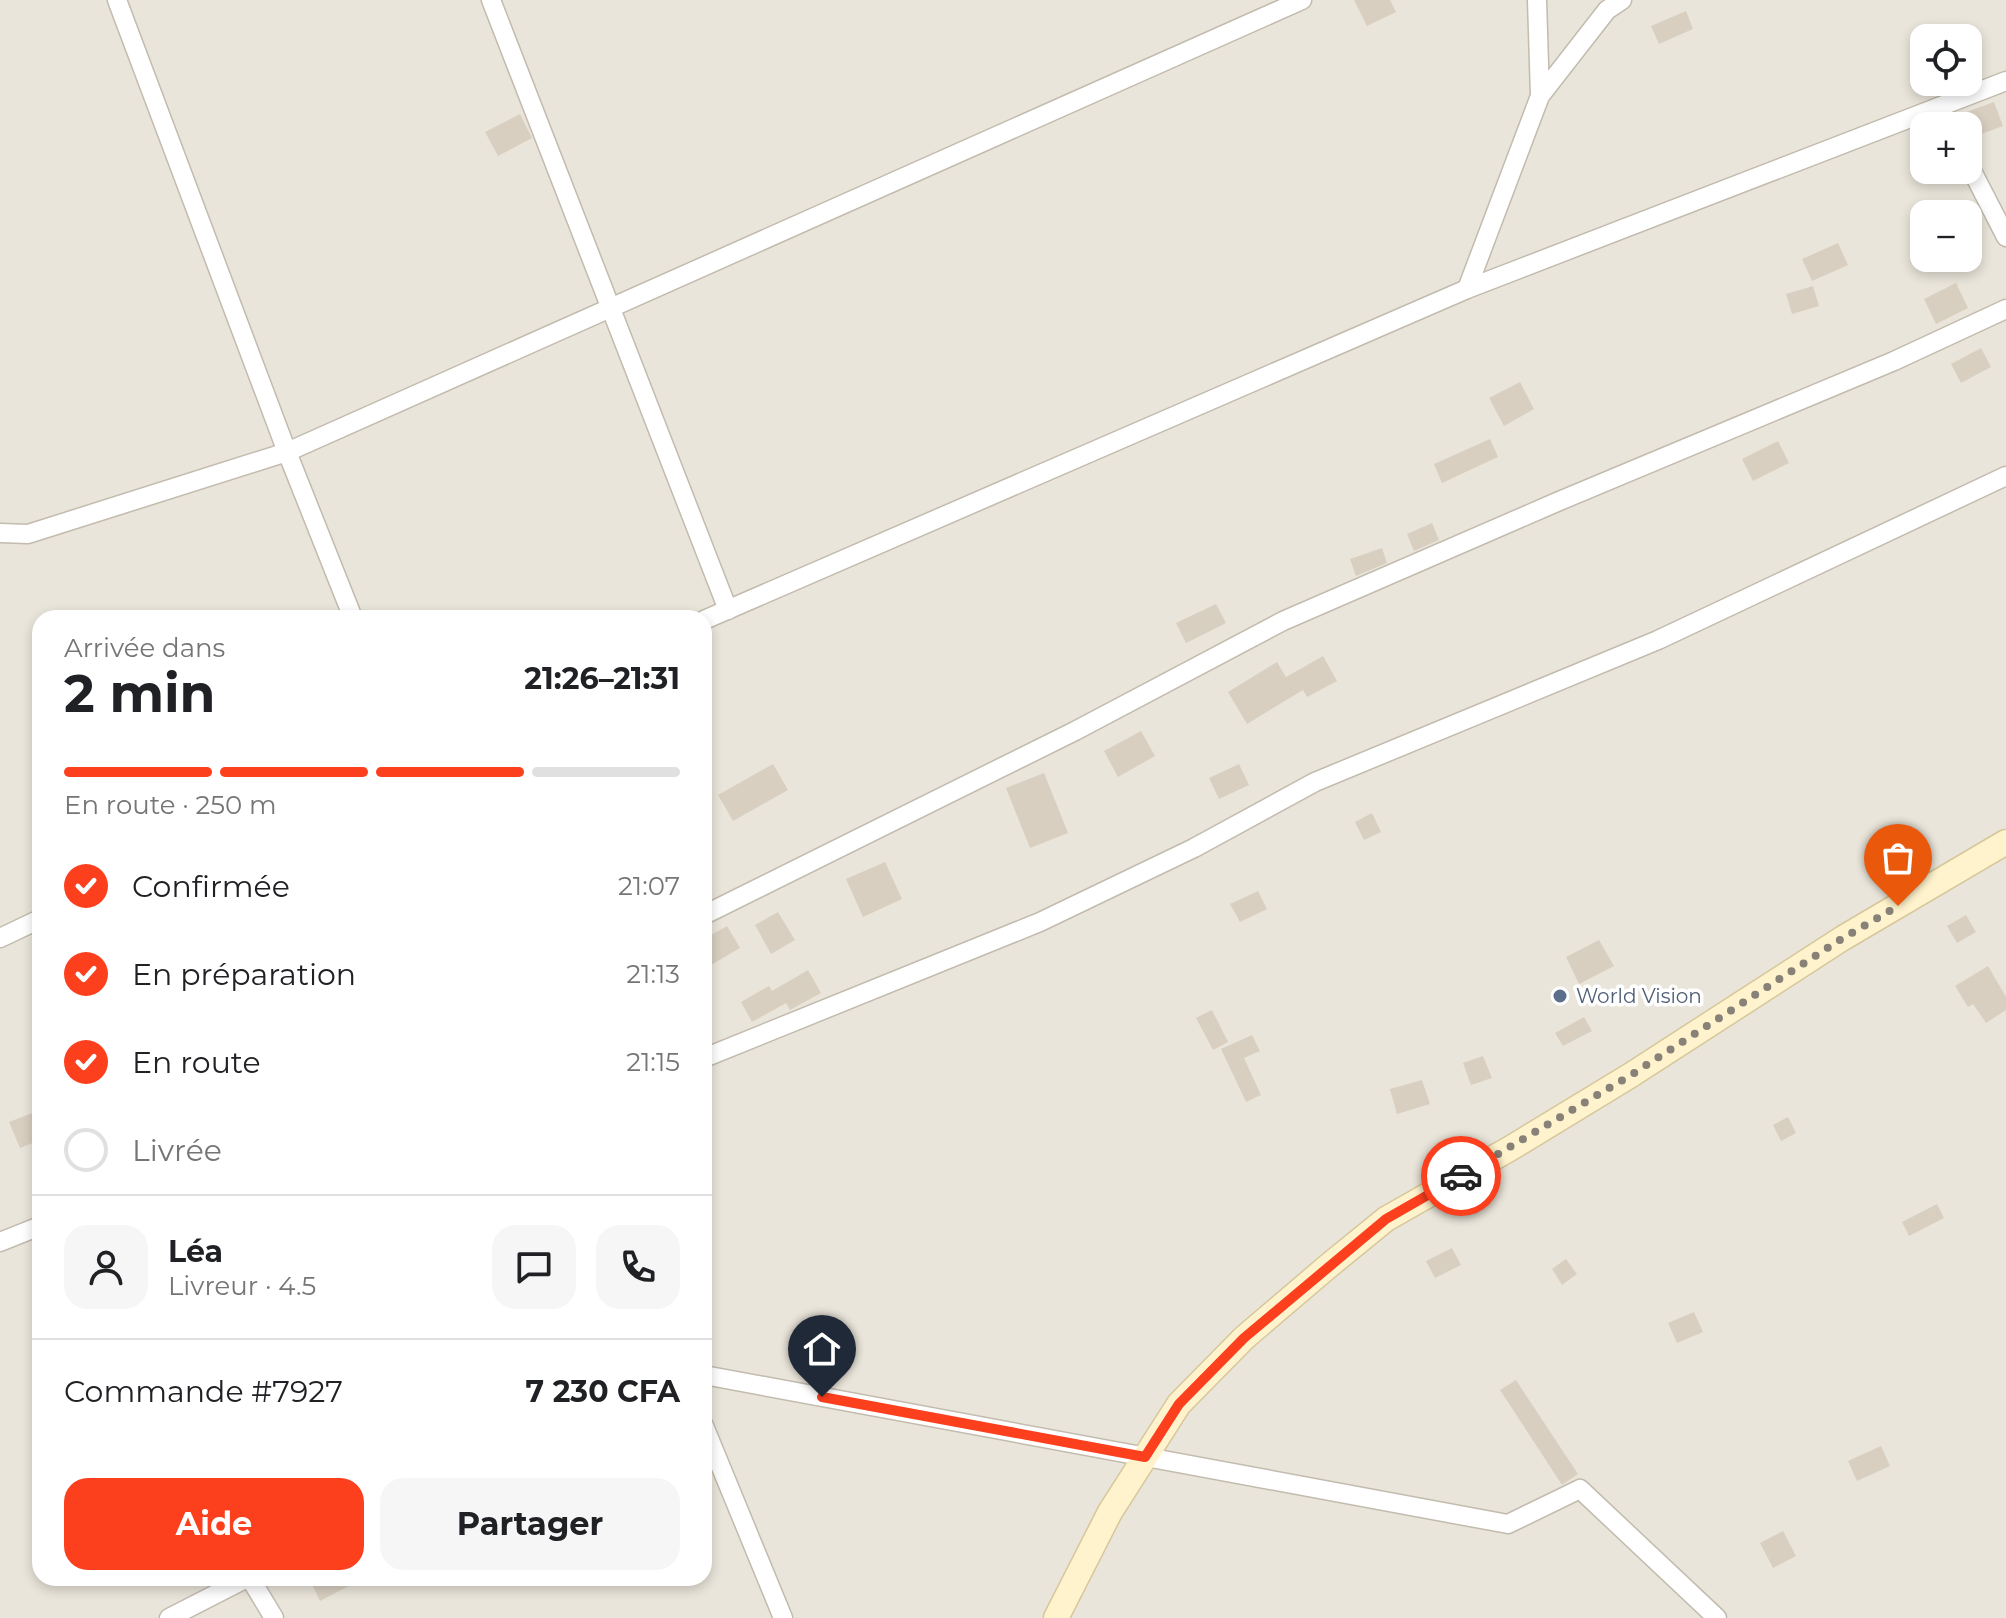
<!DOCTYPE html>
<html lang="fr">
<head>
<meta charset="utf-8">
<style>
	body { margin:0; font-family:Montserrat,sans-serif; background:#f6f6f6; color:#202124; height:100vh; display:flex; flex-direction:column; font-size:30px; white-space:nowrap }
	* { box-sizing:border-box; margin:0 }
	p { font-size:26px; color:#757577 }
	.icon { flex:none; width:44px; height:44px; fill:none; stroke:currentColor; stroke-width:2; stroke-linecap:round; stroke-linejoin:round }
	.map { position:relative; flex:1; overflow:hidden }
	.sheet { position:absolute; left:32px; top:610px; width:680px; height:976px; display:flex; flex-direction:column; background:#fff; border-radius:24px; box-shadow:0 4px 12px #0003 }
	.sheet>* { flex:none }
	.buttons { position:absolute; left:1910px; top:24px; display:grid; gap:16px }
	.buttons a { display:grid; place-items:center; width:72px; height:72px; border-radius:16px; background:#fff; box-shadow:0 4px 12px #0003; font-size:40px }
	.pin { position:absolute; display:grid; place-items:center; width:68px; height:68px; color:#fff; margin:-82px -34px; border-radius:50% 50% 50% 0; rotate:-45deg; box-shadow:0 0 8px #0007 }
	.pin .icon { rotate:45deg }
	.courier { position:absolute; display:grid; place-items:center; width:80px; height:80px; margin:-40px; border:6px solid #fc3f1d; border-radius:50%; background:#fff; color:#222; box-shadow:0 2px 10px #0007 }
	.head em { font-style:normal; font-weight:700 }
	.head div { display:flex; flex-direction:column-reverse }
	.head { display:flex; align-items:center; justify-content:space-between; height:136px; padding:0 32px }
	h1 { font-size:52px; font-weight:700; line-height:60px }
	.bar { display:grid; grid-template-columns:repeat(4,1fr); gap:12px 8px; align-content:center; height:96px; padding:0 32px }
	.bar i { height:10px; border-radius:6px; background:#e0e0e0 }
	.bar .selected { background:#fc3f1d }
	.bar p { grid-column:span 4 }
	.line { display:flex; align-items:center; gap:20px; padding:0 32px; border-top:2px solid #e0e0e0 }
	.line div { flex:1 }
	.round { display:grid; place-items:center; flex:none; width:84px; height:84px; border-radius:24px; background:#f6f6f6 }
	ol { padding:0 32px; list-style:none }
	li { display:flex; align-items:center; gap:24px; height:88px }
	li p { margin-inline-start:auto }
	li .icon { padding:8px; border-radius:50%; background:#fc3f1d; color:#fff; stroke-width:4 }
	li:last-child { color:#757577 }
	li i { width:44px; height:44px; border:4px solid #e0e0e0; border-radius:50% }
	.button { display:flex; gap:16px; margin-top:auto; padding:16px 32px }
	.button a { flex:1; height:92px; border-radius:24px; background:#fc3f1d; color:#fff; font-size:32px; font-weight:700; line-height:92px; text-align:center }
	.button a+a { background:#f6f6f6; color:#202124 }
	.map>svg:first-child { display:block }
	.residential { fill:#eae5da; fill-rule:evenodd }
	.building { fill:#d8cfc1 }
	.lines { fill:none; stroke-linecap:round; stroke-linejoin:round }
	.street-casing { stroke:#c2bbae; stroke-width:21 }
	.secondary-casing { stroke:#d6c79b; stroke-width:27 }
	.street { stroke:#fff; stroke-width:18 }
	.secondary { stroke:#fff3cd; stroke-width:24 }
	.done { stroke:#878178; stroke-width:8; stroke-dasharray:0 14.4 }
	.route { stroke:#fc3f1d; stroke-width:10 }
	.service-dot { fill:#5c6f8a; stroke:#fff; stroke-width:3 }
	.labels { text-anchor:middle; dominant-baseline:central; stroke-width:7; stroke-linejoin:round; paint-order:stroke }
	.service-label { font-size:20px; fill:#4e5e75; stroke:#fff; text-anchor:start }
</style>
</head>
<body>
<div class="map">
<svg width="2006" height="1618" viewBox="0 0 2006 1618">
	<rect width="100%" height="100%" fill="#f6f3ec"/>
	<path class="residential" d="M0,0H2006V1618H0ZM1924,38H1968V82H1924ZM1924,126H1968V170H1924ZM1924,214H1968V258H1924ZM40,618H704V1578H40Z"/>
	<g class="building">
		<polygon points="1354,0 1390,0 1396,12 1367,26"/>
		<polygon points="1686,11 1693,29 1659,44 1651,26"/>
		<polygon points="1994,102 2003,126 1970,138 1968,126 1965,126 1961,114"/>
		<polygon points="520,114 532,138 498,156 485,132"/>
		<polygon points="1838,243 1848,265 1812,281 1802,259"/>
		<polygon points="1956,283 1968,308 1936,324 1924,299"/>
		<polygon points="1813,286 1819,306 1792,314 1786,294"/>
		<polygon points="1981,348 1991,367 1961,383 1951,364"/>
		<polygon points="1520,382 1534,409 1504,426 1489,398"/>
		<polygon points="1490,439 1498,457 1442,483 1434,464"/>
		<polygon points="1778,441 1789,463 1753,481 1742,459"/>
		<polygon points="1432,523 1439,540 1414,551 1407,534"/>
		<polygon points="1382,548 1387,563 1356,576 1350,559"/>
		<polygon points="1216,604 1226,623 1186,643 1176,623"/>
		<polygon points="1323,656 1337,681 1307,697 1303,690 1247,724 1228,692 1277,662 1286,677"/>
		<polygon points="1141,731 1155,756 1118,777 1104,751"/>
		<polygon points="773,764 788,790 733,821 718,795"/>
		<polygon points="1239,764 1249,785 1219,799 1209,778"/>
		<polygon points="1044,773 1068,833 1030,848 1006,788"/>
		<polygon points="1372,813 1381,832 1364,840 1355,822"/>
		<polygon points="885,862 902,899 863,917 846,879"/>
		<polygon points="1258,891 1267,909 1240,922 1230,904"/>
		<polygon points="778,912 795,940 771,954 755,925"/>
		<polygon points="1966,915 1976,932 1957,943 1947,926"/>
		<polygon points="727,926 740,948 704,969 704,939"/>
		<polygon points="1599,940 1614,966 1579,984 1566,957"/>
		<polygon points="1988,966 2006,997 2006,1010 1986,1023 1973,1004 1968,1007 1955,986"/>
		<polygon points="808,970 821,993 790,1010 786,1003 752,1022 741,1002 769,986 772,991"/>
		<polygon points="1212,1010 1228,1042 1213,1050 1196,1018"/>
		<polygon points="1584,1017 1592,1031 1563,1046 1555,1033"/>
		<polygon points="1252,1035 1260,1051 1244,1058 1261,1095 1246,1102 1221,1049"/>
		<polygon points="1483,1056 1492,1078 1471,1085 1463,1063"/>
		<polygon points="1422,1080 1430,1104 1397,1114 1390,1089"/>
		<polygon points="40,1110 40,1140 20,1148 9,1122"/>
		<polygon points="1788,1117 1796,1133 1781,1141 1773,1125"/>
		<polygon points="1937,1204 1944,1218 1909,1236 1902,1222"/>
		<polygon points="1452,1248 1461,1265 1435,1278 1426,1261"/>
		<polygon points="1566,1259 1577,1274 1562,1285 1552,1269"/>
		<polygon points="1694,1312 1703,1332 1677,1343 1668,1323"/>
		<polygon points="1516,1380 1578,1474 1562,1485 1500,1390"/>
		<polygon points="1881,1446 1890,1466 1857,1481 1848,1461"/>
		<polygon points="1783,1531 1796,1556 1773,1568 1760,1543"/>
		<polygon points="309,1578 364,1578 320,1601"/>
	</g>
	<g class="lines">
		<g class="street-casing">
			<g id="street">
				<polyline points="117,0 287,452 1302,0"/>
				<polyline points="491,0 728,610"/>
				<polyline points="1537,0 1540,96"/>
				<polyline points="1939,107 1949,126"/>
				<polyline points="1968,163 2006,237"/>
				<polyline points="1467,289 1540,96 1607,10 1622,0"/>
				<polyline points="0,533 28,534 287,452 353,618"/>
				<polyline points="704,620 1467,289 2006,81"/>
				<polyline points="704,915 1075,731 1283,621 1557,502 1894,361 2006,309"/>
				<polyline points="0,938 40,919"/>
				<polyline points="704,1058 1040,922 1194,848 1315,782 1658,640 2006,476"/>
				<polyline points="0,1242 40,1226"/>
				<polyline points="704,1375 1508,1524 1580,1489 1717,1618"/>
				<polyline points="704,1426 783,1618"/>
				<polyline points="250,1578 274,1618"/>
				<polyline points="169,1618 247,1578"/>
			</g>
		</g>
		<g class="secondary-casing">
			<polyline id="secondary" points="1056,1618 1110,1512 1179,1404 1244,1338 1326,1268 1386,1219 1511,1148 1631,1075 1843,938 2006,842"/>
		</g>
		<use href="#street" class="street"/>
		<use href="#secondary" class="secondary"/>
	</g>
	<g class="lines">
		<polyline class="done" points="1461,1176 1631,1075 1843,938 1898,906"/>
		<polyline class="route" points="822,1397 1145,1457 1179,1404 1244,1338 1386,1219 1461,1176"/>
	</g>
	<circle class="service-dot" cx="1560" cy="996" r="8"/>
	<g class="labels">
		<g class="service-label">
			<text x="1576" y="996">World Vision</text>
		</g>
	</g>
</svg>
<div class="buttons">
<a><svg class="icon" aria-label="locate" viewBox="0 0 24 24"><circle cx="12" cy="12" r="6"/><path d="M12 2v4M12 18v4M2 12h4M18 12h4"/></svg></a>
<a>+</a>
<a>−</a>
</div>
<div class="pin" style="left:1898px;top:906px;background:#ea580c"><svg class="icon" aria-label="bag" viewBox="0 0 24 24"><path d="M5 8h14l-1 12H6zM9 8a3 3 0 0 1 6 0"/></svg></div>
<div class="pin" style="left:822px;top:1397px;background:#1f2937"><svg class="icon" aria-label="home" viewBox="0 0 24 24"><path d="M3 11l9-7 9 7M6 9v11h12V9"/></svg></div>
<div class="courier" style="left:1461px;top:1176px"><svg class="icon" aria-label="car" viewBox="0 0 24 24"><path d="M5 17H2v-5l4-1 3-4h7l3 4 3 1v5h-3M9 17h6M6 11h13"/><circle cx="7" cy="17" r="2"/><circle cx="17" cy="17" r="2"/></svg></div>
<section class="sheet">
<div class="head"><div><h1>2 min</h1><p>Arrivée dans</p></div><em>21:26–21:31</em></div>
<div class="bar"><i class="selected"></i><i class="selected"></i><i class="selected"></i><i></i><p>En route · 250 m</p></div>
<ol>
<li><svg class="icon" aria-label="check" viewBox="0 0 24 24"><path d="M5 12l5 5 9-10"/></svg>Confirmée<p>21:07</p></li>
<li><svg class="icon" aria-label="check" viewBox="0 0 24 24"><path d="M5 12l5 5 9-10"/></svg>En préparation<p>21:13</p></li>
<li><svg class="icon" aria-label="check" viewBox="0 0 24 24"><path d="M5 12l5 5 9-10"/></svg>En route<p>21:15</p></li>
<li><i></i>Livrée</li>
</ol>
<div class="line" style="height:144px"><a class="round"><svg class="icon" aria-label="person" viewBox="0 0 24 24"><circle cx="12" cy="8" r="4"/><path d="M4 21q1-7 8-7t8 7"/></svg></a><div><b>Léa</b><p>Livreur · 4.5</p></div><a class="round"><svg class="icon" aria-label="chat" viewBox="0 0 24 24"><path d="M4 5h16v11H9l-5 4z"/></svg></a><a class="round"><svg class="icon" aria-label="phone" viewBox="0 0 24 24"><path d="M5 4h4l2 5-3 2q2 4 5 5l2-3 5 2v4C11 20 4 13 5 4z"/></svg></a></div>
<div class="line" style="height:104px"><div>Commande #7927</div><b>7 230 CFA</b></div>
<div class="button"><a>Aide</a><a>Partager</a></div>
</section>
</div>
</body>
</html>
